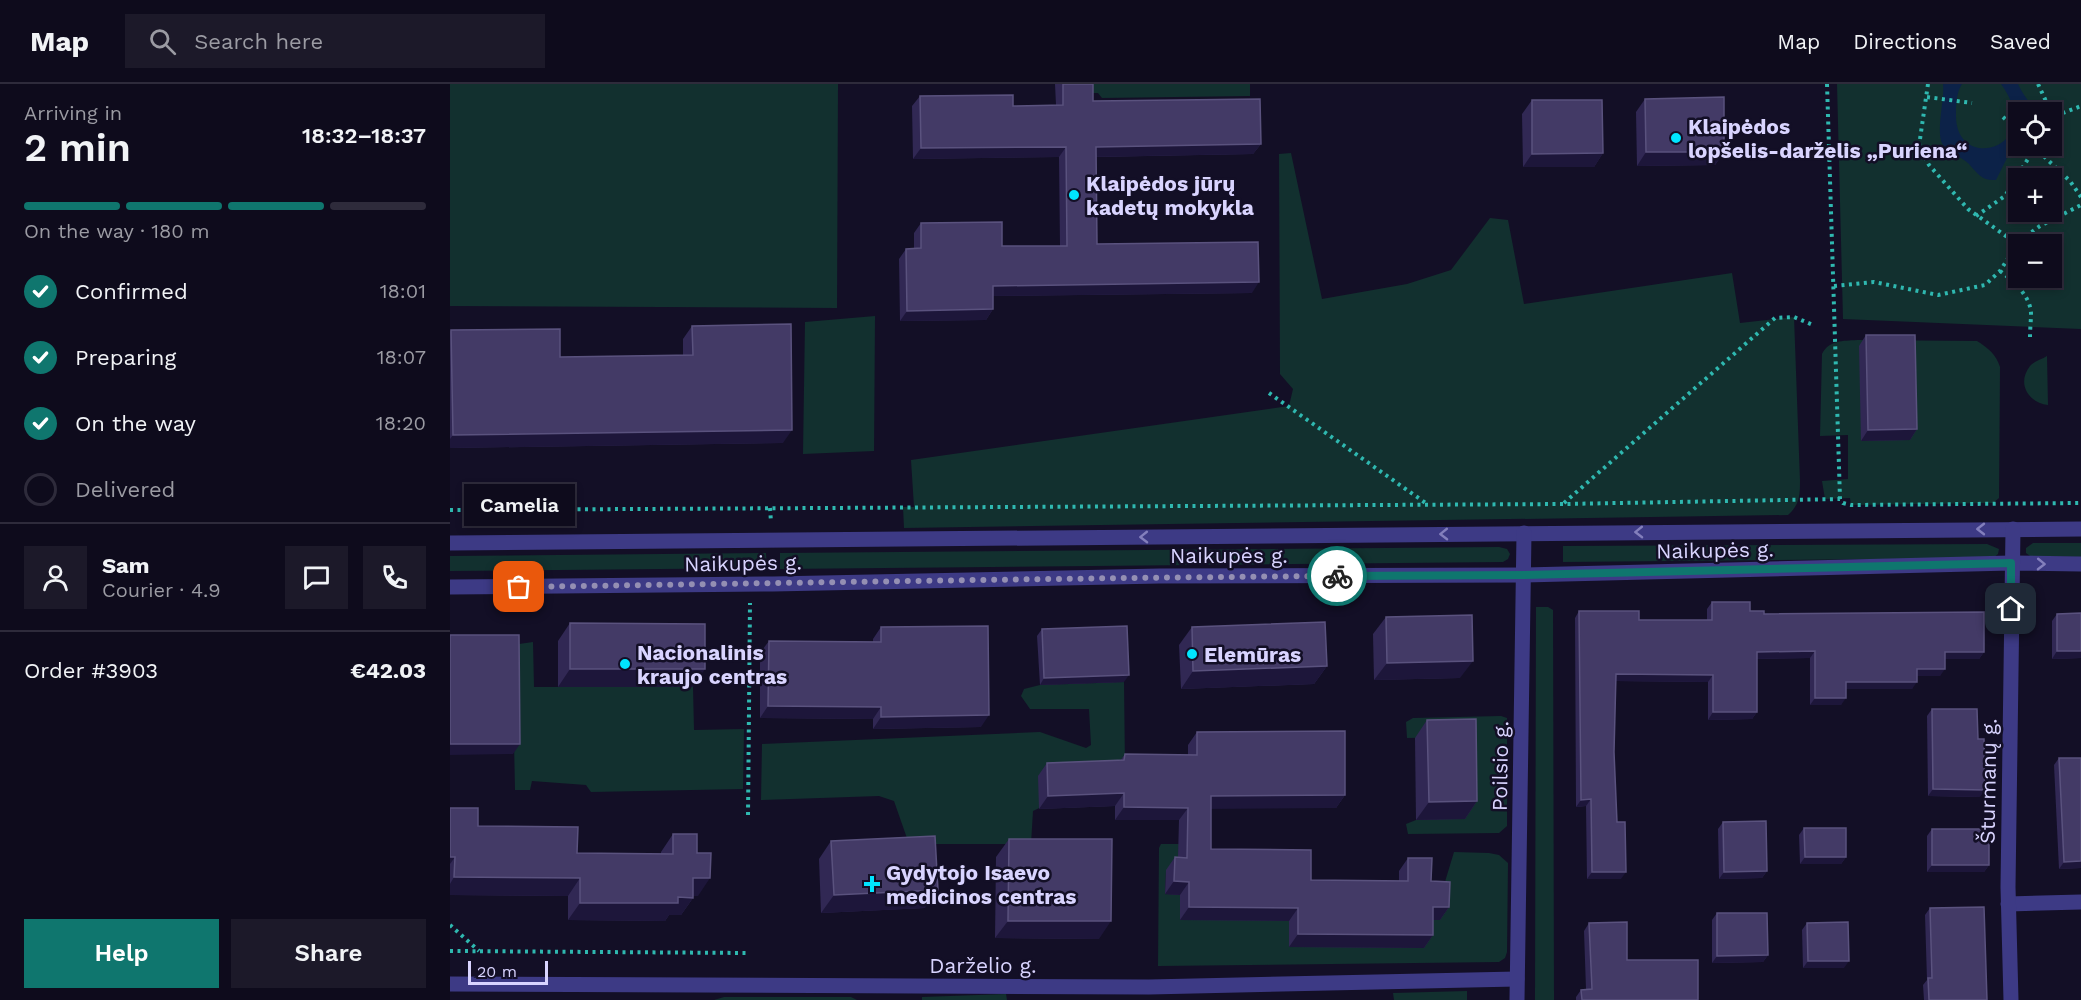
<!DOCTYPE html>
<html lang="en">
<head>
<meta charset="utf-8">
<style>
	body { margin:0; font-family:"Work Sans",sans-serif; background:#1c1929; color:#f1f3f6; height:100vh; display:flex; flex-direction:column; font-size:22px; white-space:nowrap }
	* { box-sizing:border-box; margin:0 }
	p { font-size:20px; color:#9b9ba3 }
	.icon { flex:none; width:33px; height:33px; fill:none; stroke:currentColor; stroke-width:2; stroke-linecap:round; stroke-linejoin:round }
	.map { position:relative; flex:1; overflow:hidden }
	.side { display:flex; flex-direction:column; background:#0e0b1c; width:450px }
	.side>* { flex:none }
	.tools { position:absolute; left:1558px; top:18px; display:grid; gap:12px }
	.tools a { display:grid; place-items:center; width:54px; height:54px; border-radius:0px; background:#0e0b1c; box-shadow:0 3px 9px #0003,0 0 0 2px #2e2b3b; font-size:30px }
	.scale { position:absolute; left:18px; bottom:15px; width:80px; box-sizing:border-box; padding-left:6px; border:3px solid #d9d4ff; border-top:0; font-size:16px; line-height:21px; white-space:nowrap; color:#d9d4ff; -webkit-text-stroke:4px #130f26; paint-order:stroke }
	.pin { position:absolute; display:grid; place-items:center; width:51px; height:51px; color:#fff; margin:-26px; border-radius:12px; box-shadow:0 3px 9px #0006 }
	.courier { position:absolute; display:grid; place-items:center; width:60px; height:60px; margin:-30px; border:4px solid #0f766e; border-radius:50%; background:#fff; color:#222; box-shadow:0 2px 8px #0007 }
	.bubble { position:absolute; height:42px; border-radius:0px; background:#0e0b1c; box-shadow:0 3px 9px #0003,0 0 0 2px #2e2b3b; font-size:20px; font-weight:600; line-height:42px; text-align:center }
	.headline em { font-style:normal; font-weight:600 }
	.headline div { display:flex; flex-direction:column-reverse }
	.headline { display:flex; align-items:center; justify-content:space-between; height:102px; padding:0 24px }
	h1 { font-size:39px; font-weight:600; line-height:45px }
	.bar { display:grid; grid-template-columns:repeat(4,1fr); gap:9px 6px; align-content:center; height:72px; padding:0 24px }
	.bar i { height:8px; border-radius:4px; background:#2e2b3b }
	.bar .active { background:#0f766e }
	.bar p { grid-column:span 4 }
	.line { display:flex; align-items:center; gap:15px; padding:0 24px; border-top:2px solid #2e2b3b }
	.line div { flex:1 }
	.round { display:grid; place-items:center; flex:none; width:63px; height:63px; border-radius:0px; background:#1c1929 }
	ol { padding:0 24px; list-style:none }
	li { display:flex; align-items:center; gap:18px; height:66px }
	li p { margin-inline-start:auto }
	li .icon { padding:6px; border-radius:50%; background:#0f766e; color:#fff; stroke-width:4 }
	li:last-child { color:#9b9ba3 }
	li i { width:33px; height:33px; border:3px solid #2e2b3b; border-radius:50% }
	.primary-button { display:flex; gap:12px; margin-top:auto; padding:12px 24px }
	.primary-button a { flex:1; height:69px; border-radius:0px; background:#0f766e; color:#fff; font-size:24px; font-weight:600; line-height:69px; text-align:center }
	.primary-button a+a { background:#1c1929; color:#f1f3f6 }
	header { display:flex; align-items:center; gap:36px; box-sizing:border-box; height:84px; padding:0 30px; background:#0e0b1c; border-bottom:2px solid #2e2b3b }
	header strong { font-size:28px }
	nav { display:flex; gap:33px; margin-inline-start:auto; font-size:21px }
	.search { width:420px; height:54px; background:#1c1929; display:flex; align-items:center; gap:15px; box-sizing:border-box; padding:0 21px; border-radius:0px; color:#9b9ba3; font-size:22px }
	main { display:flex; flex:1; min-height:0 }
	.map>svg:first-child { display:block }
	.green { fill:#12302f; fill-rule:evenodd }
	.water { fill:#0c2248 }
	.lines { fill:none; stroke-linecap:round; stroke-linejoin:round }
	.path { stroke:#2fb8b0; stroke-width:4; stroke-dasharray:3 4.5; stroke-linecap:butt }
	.minor { stroke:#3d3a85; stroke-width:15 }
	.wall { fill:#312854 }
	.shaded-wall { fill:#1d163a }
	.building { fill:#433a66; stroke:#5a527e; stroke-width:1.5 }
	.oneway { stroke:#837fbc }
	.done { stroke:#948fb3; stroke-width:6; stroke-dasharray:0 10.8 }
	.route { stroke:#0f766e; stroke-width:8 }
	.poi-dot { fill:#00e5ff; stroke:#130f26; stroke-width:2 }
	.labels { text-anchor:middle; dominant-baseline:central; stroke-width:5; stroke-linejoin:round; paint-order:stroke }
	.poi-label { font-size:21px; font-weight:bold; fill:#d9d4ff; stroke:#130f26; text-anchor:start }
	.street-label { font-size:21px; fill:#d9d4ff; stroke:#130f26 }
</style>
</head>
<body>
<header>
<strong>Map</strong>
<div class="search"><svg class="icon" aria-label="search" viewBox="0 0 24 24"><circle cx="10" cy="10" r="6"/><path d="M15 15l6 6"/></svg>Search here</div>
<nav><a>Map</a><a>Directions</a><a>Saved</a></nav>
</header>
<main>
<section class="side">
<div class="headline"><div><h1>2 min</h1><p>Arriving in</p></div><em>18:32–18:37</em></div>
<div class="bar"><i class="active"></i><i class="active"></i><i class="active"></i><i></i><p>On the way · 180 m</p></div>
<ol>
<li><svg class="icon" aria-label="check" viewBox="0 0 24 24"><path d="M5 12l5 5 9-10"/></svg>Confirmed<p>18:01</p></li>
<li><svg class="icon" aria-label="check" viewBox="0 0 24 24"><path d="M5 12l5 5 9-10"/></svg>Preparing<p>18:07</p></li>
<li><svg class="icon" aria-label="check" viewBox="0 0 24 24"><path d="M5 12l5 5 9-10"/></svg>On the way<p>18:20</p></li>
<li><i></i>Delivered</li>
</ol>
<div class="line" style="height:108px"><a class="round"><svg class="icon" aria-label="person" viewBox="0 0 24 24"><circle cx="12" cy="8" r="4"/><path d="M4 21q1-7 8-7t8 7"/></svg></a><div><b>Sam</b><p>Courier · 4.9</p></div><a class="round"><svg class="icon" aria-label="chat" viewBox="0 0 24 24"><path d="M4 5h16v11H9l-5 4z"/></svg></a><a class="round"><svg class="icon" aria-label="phone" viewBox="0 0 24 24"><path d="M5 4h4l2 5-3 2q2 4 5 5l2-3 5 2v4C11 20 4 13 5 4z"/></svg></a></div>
<div class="line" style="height:78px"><div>Order #3903</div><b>€42.03</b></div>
<div class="primary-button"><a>Help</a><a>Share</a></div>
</section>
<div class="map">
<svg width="1631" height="916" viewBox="0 0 1631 916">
	<rect width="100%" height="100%" fill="#130f26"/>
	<g class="green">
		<polygon points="0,0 388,0 387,224 0,222"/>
		<polygon points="636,0 800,0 800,12 652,14 648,9 636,9"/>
		<path d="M1387,0H1631V245L1393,235ZM1569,28H1602V62H1569ZM1569,94H1602V128H1569ZM1569,160H1602V194H1569Z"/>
		<path d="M841,69L872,215L957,200L1001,186L1040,134L1058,136L1074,220L1282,189L1290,239L1344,233L1350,397C1350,413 1349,421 1338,431L454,444L453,423H464L461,376L839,322L843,305L830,290L829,70Z"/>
		<polygon points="425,232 424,367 353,370 355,238"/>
		<path d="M1407,256L1527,257C1538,264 1546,270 1550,283L1549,414L1543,419L1401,421L1400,414L1375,415L1372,397L1398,395V351L1370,352L1372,270C1379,256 1393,257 1407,256Z"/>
		<path d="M1597,272L1598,321C1579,319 1566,300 1580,282C1583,278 1592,275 1597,272Z"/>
		<polygon points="1583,459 1631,459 1631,473 1580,472 1576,469 1576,464"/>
		<polygon points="1537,460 1549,465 1548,470 1543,474 1113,478 1113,462"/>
		<polygon points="1049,463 1057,465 1060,470 1058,475 1053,478 330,485 330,469"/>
		<polygon points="316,469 317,484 0,487 0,472"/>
		<polygon points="1086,523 1098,523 1103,526 1104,916 1085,916"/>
		<polygon points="83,558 84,603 243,603 244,646 294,645 293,705 141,708 136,701 82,697 80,706 65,706 62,561"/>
		<polygon points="674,598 675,683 583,727 581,760 459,760 444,717 429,712 311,716 312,660 590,648 636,664 641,661 639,625 580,625 571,612 574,605 590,601"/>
		<polygon points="1051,632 1057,634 1057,742 1049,749 958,750 956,740 966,736 1015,734 1013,653 957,654 956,638 963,634"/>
		<polygon points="711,760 729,760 728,786 716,787 715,810 730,811 730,836 991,811 1004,768 1039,769 1049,771 1058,779 1057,868 1055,874 1049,878 708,882 709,764"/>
		<polygon points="1017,907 1017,916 944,916 943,909"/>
		<polygon points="556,910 557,916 472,916 472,913"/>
		<polygon points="274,913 401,913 407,916 264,916"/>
	</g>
	<path class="water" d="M1493,0H1512C1506,9 1506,21 1506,31C1505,90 1598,65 1551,0H1568C1573,11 1580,18 1585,28H1569V59L1557,74L1546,96C1532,97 1528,90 1519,80C1512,73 1499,69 1493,61C1485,50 1495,15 1493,0Z"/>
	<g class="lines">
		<g class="path">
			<polyline points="1377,0 1390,415"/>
			<polyline points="1478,0 1469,62 1479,81 1518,125 1567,160"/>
			<polyline points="1588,0 1601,28"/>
			<polyline points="1477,13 1522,19"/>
			<polyline points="1553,33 1569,48"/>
			<polyline points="1602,40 1613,29 1631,22"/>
			<polyline points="1583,62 1620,97 1631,113"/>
			<polyline points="1526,132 1555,112 1586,62"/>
			<path d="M1550,187C1563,197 1580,211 1581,229C1581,237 1580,245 1580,253"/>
			<polyline points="1384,202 1424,198 1488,211 1535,201 1550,187 1569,157 1590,142 1631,121"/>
			<polyline points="819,309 977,420"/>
			<polyline points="1114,419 1325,234 1344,233 1363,241"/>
			<polyline points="320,424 321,438"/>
			<polyline points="0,426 1114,420 1390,415 1393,419 1401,421 1631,419"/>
			<polyline points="298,731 300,519"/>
			<polyline points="0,841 29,867"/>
			<polyline points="0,867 297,869"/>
		</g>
		<g class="minor">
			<polyline points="0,459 1631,445"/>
			<polyline points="0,503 323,500 710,492 1074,491 1561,479 1631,480"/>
			<polyline points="1558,820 1631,818"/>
			<polyline points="0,900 699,903 1067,895"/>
			<polyline points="1067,916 1074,449"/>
			<polyline points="1561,916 1558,803 1563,445"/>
		</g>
	</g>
	<g class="wall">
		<polygon points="605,0 643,0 643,17 811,60 803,70 646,73 647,160 802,209 543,212 543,225 536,236 450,237 449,175 456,165 464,165 464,149 471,139 552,162 610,162 609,73 463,75 462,22 470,12 563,22 606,21"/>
		<polygon points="1195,15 1274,68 1265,81 1187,82 1186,28"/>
		<polygon points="1082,16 1153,69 1144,83 1073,83 1072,30"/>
		<polygon points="242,242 333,359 0,364 0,248 1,246 110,273 233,271 233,255"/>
		<polygon points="1416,251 1467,345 1460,356 1411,357 1409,262"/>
		<polygon points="1262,518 1314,530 1534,568 1529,575 1495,575 1490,592 1467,592 1462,605 1396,605 1391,621 1360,621 1360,574 1307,575 1307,628 1302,635 1258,636 1258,598 1166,597 1164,668 1167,738 1171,795 1137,795 1136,722 1126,723 1125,534 1129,527 1189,536 1257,536 1257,525"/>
		<polygon points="1631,529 1631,574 1602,575 1602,537 1607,530"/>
		<polygon points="936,533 1010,594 924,596 923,550"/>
		<polygon points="120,539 243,603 108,603 108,557"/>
		<polygon points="431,543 531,643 423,645 423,635 310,634 310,569 319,557 423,558 423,555"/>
		<polygon points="742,543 877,582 864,600 731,605 729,561"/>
		<polygon points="592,545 674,598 590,601 587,552"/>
		<polygon points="1482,625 1528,655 1530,713 1478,712 1477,632"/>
		<polygon points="977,636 1027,717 1015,735 966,736 965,654"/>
		<polygon points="747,648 895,711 886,724 761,724 761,765 861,796 949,797 949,787 958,774 981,797 999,823 990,836 983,836 983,851 974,864 839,863 839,837 730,836 730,811 715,810 716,786 725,773 728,773 729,736 665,736 665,722 589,725 588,692 597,679 670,677 675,670 738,671 738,661"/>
		<polygon points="1609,674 1631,784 1609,785 1604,681"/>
		<polygon points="0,724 28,742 127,769 211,770 211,768 223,750 248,812 243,812 243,814 231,831 219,831 215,837 118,836 118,812 0,811"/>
		<polygon points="1273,738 1317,787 1312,794 1269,795 1268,745"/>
		<polygon points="1354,744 1396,773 1391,780 1350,780 1349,751"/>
		<polygon points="1482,745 1539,781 1534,788 1477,788 1477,752"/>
		<polygon points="559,755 649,855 545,854 546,773"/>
		<polygon points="381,757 475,824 371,829 369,775"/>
		<polygon points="1480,824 1537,916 1474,916 1473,901 1477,896 1475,831"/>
		<polygon points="1267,829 1318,871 1313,878 1262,879 1262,836"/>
		<polygon points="1139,839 1177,876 1248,916 1126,916 1126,913 1131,906 1136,905 1134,847"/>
		<polygon points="1357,839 1394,884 1353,884 1352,846"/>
	</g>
	<g class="shaded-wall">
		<polygon points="811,60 803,70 638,73 646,63"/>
		<polygon points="616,63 609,73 463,75 471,64"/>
		<polygon points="1196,68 1274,68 1265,81 1187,82"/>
		<polygon points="1153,69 1144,83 1073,83 1082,70"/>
		<polygon points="809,198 802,209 536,212 543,202"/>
		<polygon points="543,225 536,236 450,237 457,227"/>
		<polygon points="1467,345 1460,356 1411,357 1418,346"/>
		<polygon points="342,346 333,359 0,364 0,355 3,351"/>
		<polygon points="1365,567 1360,574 1302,575 1307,568"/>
		<polygon points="1607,567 1631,567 1631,574 1602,575"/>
		<polygon points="1495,568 1534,568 1529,575 1490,575"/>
		<polygon points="1023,577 1010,594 924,596 937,579"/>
		<polygon points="877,582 864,600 731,605 743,587"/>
		<polygon points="120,585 255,585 243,603 108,603"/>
		<polygon points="1467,585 1495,585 1490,592 1462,592"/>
		<polygon points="1166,590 1263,591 1258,598 1161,597"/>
		<polygon points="679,591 674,598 590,601 594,594"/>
		<polygon points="1396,598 1467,598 1462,605 1391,605"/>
		<polygon points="1365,614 1396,614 1391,621 1360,621"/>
		<polygon points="318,622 431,623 423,635 310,634"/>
		<polygon points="1263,628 1307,628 1302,635 1258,636"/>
		<polygon points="539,631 531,643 423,645 431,633"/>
		<polygon points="0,660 70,660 63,670 0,671"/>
		<polygon points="1483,705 1535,706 1530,713 1478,712"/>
		<polygon points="674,709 665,722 589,725 598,712"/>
		<polygon points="895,711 886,724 752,725 761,712"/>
		<polygon points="1141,715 1136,722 1126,723 1131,716"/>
		<polygon points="1027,717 1015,735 966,736 979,718"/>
		<polygon points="674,723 738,724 729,736 665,736"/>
		<polygon points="0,773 5,773 0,780"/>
		<polygon points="1355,773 1396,773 1391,780 1350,780"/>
		<polygon points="1631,777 1631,784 1609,785 1614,778"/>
		<polygon points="1482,781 1539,781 1534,788 1477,788"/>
		<polygon points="1317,787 1312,794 1269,795 1274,788"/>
		<polygon points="1142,788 1176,788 1171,795 1137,795"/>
		<polygon points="4,793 130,794 118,812 0,811 0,800"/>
		<polygon points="243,794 260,794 248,812 231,812"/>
		<polygon points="724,797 739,798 730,811 715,810"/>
		<polygon points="488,806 475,824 371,829 384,811"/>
		<polygon points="228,813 243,814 231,831 219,831 215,837 118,836 130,819"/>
		<polygon points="739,823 848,824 839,837 730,836"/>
		<polygon points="983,823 999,823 990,836 974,836"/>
		<polygon points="558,837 661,837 649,855 545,854"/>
		<polygon points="848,850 983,851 974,864 839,863"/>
		<polygon points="1318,871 1313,878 1262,879 1267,872"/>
		<polygon points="1358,877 1399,877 1394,884 1353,884"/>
	</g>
	<g class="building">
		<polygon points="613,0 643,0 643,17 810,15 811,60 646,63 647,160 808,158 809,198 543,202 543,225 457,227 456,165 471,164 471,139 552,138 552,162 617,162 616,63 471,64 470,12 563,11 563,22 613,21"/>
		<polygon points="1274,13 1274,68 1196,68 1195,15"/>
		<polygon points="1082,16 1152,16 1153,69 1082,70"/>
		<polygon points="341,240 342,346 3,351 1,246 110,245 110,273 243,271 242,242"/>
		<polygon points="1416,251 1465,251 1467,345 1418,346"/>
		<polygon points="1262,518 1300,518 1300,527 1314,527 1314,530 1534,528 1534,568 1495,568 1495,585 1467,585 1467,598 1396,598 1396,614 1365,614 1365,567 1307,568 1307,628 1263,628 1263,591 1166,590 1164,668 1167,738 1175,738 1176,788 1142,788 1141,715 1131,716 1129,527 1189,527 1189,536 1262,536"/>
		<polygon points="1631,529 1631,567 1607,567 1607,530"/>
		<polygon points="1022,531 1023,577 937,579 936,533"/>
		<polygon points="875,538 877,582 743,587 742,543"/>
		<polygon points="120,539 255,540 255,585 120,585"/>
		<polygon points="538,542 539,631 431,633 431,623 318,622 319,557 431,558 431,543"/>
		<polygon points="677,542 679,591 594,594 592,545"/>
		<polygon points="0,551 69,551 70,660 0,660"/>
		<polygon points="1482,625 1527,625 1528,655 1534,655 1535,706 1483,705"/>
		<polygon points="1026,635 1027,717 979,718 977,636"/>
		<polygon points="895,647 895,711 761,712 761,765 861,766 861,796 958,797 958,774 982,774 981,797 1000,798 999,823 983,823 983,851 848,850 848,824 739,823 739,798 724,797 725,773 737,774 738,724 674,723 674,709 598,712 597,679 674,676 675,670 747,671 747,648"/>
		<polygon points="1609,674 1631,674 1631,777 1614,778"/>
		<polygon points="0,724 28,724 28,742 128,743 127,769 223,770 223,750 247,750 247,769 261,769 260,794 243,794 243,814 228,813 228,819 130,819 130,794 4,793 5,773 0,773"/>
		<polygon points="1316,737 1317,787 1274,788 1273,738"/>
		<polygon points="1354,744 1396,744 1396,773 1355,773"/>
		<rect x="1482" y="745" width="57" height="36"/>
		<polygon points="485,752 488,806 384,811 381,757"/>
		<polygon points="559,755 662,755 661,837 558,837"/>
		<polygon points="1534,823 1537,916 1479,916 1478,894 1482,894 1480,824"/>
		<polygon points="1267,829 1317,829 1318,871 1267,872"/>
		<polygon points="1177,838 1177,876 1248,876 1248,916 1132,916 1131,906 1142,905 1139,839"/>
		<polygon points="1398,838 1399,877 1358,877 1357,839"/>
	</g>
	<defs><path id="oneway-chevron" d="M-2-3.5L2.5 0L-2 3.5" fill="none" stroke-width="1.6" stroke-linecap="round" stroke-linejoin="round" transform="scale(1.5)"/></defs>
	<g class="oneway">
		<use href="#oneway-chevron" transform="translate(1531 445) rotate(180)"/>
		<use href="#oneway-chevron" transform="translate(1189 448) rotate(179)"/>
		<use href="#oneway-chevron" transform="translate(994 450) rotate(179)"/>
		<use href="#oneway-chevron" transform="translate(694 453) rotate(179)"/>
		<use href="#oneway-chevron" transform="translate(1591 480) rotate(1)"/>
	</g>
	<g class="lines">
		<path class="done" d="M69,503C342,499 615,494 887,492"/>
		<polyline class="route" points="887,492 1074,491 1561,479 1561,525"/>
	</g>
	<g class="poi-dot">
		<circle cx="1226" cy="54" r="6"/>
		<circle cx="624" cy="111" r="6"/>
		<circle cx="742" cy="570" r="6"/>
		<circle cx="175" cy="580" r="6"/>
		<path d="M419 791h6v6h6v6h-6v6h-6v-6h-6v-6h6z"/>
	</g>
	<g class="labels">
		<g class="poi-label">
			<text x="1238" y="42">Klaipėdos<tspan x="1238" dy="24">lopšelis-darželis „Puriena“</tspan></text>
			<text x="636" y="99">Klaipėdos jūrų<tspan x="636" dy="24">kadetų mokykla</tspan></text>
			<text x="187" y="568">Nacionalinis<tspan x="187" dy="24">kraujo centras</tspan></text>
			<text x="754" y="570">Elemūras</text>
			<text x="436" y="788">Gydytojo Isaevo<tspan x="436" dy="24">medicinos centras</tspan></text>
		</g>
		<g class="street-label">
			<text transform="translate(1265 466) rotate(-1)">Naikupės g.</text>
			<text x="779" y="471">Naikupės g.</text>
			<text transform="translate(293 479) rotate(-1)">Naikupės g.</text>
			<text transform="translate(1050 682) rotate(-89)">Poilsio g.</text>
			<text transform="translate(1538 697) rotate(-89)">Šturmanų g.</text>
			<text x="533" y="881">Darželio g.</text>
		</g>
	</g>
</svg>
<div class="tools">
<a><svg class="icon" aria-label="locate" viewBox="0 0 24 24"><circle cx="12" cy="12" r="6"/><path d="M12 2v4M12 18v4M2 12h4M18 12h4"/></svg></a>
<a>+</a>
<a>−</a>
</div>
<div class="scale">20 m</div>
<div class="pin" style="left:69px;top:503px;background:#ea580c"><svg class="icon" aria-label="bag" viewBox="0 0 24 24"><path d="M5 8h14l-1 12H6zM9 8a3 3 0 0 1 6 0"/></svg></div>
<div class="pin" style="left:1561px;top:525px;background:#1f2937"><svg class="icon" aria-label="home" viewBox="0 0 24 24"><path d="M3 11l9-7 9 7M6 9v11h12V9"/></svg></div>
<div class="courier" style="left:887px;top:492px"><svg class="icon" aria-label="bike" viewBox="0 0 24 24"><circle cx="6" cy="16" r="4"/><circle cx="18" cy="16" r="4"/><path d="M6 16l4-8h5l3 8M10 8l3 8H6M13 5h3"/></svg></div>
<div class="bubble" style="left:14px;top:400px;width:111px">Camelia</div>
</div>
</main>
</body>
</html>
